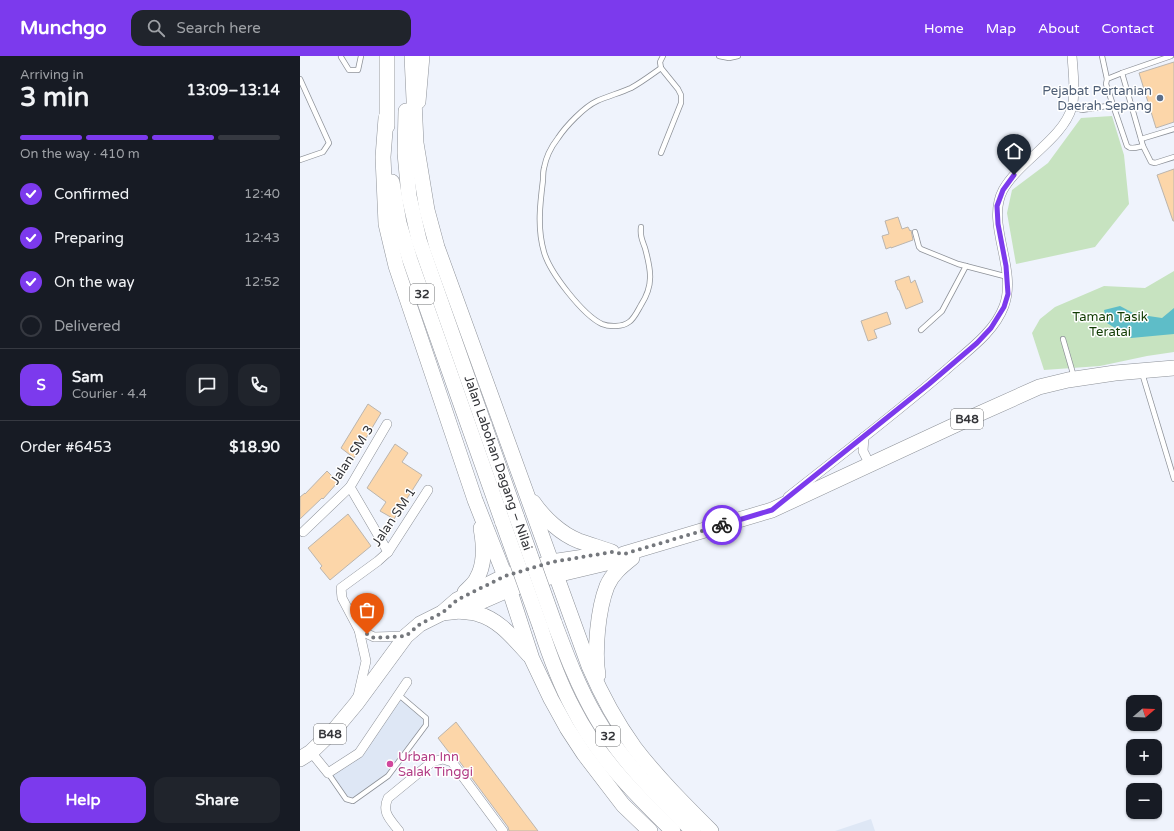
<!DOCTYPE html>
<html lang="en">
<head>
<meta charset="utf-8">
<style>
	body { margin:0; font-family:"Varela Round",sans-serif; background:#20242c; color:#f1f3f6; height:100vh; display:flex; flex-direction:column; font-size:15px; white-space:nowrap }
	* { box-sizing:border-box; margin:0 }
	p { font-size:13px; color:#9ea1a6 }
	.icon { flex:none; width:22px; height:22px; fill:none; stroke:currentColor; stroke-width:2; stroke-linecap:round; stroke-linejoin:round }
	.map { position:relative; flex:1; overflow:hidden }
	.details { display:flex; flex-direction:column; background:#171b24; width:300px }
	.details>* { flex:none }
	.needle { width:26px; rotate:71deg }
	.buttons { position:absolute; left:826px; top:639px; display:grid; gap:8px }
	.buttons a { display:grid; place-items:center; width:36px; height:36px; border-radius:8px; background:#171b24; box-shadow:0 1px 3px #0004; font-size:20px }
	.pin { position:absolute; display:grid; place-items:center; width:34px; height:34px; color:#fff; margin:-41px -17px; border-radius:50% 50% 50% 0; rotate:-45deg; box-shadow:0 0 4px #0007 }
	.pin .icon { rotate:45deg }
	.courier { position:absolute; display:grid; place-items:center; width:40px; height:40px; margin:-20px; border:3px solid #7c3aed; border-radius:50%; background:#fff; color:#222; box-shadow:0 1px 5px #0007 }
	.head em { font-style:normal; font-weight:700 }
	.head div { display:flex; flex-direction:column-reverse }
	.head { display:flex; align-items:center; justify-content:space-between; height:68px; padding:0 20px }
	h1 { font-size:26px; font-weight:700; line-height:30px }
	.bar { display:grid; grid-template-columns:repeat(4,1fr); gap:6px 4px; align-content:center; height:48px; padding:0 20px }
	.bar i { height:5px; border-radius:3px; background:#363941 }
	.bar .current { background:#7c3aed }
	.bar p { grid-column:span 4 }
	.line { display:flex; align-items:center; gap:10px; padding:0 20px; border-top:1px solid #363941 }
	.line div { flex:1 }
	.round { display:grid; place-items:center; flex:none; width:42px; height:42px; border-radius:12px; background:#20242c }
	ol { padding:0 20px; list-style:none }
	li { display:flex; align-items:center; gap:12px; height:44px }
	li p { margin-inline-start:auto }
	li .icon { padding:4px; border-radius:50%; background:#7c3aed; color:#fff; stroke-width:4 }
	li:last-child { color:#9ea1a6 }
	li i { width:22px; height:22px; border:2px solid #363941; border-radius:50% }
	.cta { display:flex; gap:8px; margin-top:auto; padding:8px 20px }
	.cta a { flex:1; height:46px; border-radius:12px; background:#7c3aed; color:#fff; font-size:16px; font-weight:700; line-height:46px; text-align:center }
	.cta a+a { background:#20242c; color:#f1f3f6 }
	header { display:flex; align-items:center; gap:24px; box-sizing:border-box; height:56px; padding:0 20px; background:#7c3aed; color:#fff }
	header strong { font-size:19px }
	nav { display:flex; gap:22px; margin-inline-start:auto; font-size:14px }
	.search { width:280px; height:36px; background:#20242c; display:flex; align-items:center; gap:10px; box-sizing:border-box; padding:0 14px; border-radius:12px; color:#9ea1a6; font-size:15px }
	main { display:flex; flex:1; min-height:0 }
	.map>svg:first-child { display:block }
	.built { fill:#dee7f5 }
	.green { fill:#c7e3c0 }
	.water { fill:#5ebdc8 }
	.building { fill:#fcd6a9; stroke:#bbb5ae }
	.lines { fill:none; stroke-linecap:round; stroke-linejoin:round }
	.lane-casing { stroke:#8d9198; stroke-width:6 }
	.street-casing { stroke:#8d9198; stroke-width:10 }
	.secondary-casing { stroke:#8d9198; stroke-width:14 }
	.primary-casing { stroke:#8d9198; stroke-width:16 }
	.lane { stroke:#fff; stroke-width:4.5 }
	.street { stroke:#fff; stroke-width:9 }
	.secondary { stroke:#fff; stroke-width:13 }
	.primary { stroke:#fff; stroke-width:15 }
	.primary-bridge-casing { stroke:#8d9198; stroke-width:16; stroke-linecap:butt }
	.primary-bridge { stroke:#fff; stroke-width:15 }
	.done { stroke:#75787d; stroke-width:4; stroke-dasharray:0 7.2 }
	.route { stroke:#7c3aed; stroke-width:5 }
	.service-dot { fill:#5c6f8a; stroke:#fff; stroke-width:1.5 }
	.hotel-dot { fill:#d1479c; stroke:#fff; stroke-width:1.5 }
	.labels { text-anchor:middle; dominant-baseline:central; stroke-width:3; stroke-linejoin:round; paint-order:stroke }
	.shield { fill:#fff; stroke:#717274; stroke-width:1 }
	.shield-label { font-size:12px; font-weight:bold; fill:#343539 }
	.service-label { font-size:13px; fill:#4e5e75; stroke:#fff; text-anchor:end }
	.park-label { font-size:13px; fill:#113c03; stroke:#fff }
	.street-label { font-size:13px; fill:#343539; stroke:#fff }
	.hotel-label { font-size:13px; fill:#b23c85; stroke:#fff; text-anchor:start }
</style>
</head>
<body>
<header>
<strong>Munchgo</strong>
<div class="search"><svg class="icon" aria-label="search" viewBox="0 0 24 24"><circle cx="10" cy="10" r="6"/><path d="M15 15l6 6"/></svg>Search here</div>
<nav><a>Home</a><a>Map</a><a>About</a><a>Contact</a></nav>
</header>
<main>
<section class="details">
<div class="head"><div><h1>3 min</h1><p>Arriving in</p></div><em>13:09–13:14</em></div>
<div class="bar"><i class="current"></i><i class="current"></i><i class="current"></i><i></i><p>On the way · 410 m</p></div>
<ol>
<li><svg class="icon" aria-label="check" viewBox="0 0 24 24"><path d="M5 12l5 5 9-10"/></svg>Confirmed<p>12:40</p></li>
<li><svg class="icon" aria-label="check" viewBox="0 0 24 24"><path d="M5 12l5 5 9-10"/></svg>Preparing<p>12:43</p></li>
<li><svg class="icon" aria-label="check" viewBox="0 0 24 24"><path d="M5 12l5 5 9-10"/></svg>On the way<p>12:52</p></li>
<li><i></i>Delivered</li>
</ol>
<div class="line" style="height:72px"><b class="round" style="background:#7c3aed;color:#fff">S</b><div><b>Sam</b><p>Courier · 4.4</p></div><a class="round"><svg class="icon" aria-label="chat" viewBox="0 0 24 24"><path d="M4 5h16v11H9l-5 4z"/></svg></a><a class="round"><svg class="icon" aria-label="phone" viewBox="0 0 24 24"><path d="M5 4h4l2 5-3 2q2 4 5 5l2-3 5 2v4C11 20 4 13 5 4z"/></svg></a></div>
<div class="line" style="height:52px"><div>Order #6453</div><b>$18.90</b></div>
<div class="cta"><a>Help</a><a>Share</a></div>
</section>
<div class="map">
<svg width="874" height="775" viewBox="0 0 874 775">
	<rect width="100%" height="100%" fill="#eff3fc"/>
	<g class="built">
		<polygon points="100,643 123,662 125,669 87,719 54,742 46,740 32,719 62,699"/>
		<polygon points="571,763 575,775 535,775"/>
	</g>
	<g class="green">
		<polygon points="812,60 824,99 829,148 795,191 716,208 707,157 712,134 748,107 781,62"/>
		<polygon points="874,215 874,296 847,300 800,310 744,314 732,277 740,263 755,251 804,230 845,232"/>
	</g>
	<polygon class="water" points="820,250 835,258 862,262 874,252 874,278 831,282 807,267 804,254"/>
	<g class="building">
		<polygon points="874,6 874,66 856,72 839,17"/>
		<polygon points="874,113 874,165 873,165 857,119"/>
		<polygon points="598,161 602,173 608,171 610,175 611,174 613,184 591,192 591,191 586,193 582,180 589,178 585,165"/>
		<polygon points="609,220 611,227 615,224 623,246 606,253 599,234 598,234 595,225"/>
		<polygon points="587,256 591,268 574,274 577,282 568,285 561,265"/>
		<polygon points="68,348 81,357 54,402 41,392"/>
		<polygon points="95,388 108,397 102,406 122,419 94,463 80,455 86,446 67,432"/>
		<polygon points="27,415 38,426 23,443 22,442 0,463 0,441 5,437 5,438"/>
		<polygon points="48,458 71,490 30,524 20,512 22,510 8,492"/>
		<polygon points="156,666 238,775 209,775 208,771 157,702 151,699 138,682"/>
	</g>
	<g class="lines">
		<g class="lane-casing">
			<g id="lane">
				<polyline points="419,0 429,2 438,0"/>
				<polyline points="802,0 807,23"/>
				<polyline points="41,1 49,14 58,14 61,0"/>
				<polyline points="822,17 871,0"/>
				<polyline points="0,23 29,87 23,96 0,104"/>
				<polyline points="813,49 806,28 807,23 822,17 843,90"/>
				<path d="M772,51L782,54L813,49L827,90C831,94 838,91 843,90L851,106L855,107L874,101"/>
				<polyline points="841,83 874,73"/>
				<polyline points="361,97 381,47 381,39 378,33 361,12 360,6 363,0"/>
				<path d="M341,171C340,179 342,184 345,192C351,214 354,229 341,249C338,254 334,263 329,266C323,271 309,271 302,268C283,259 250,217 244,196C237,172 240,148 243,124C243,120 243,116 244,112C246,101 251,91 258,82C266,70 284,51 297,45C308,40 320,37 331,32C342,26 351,19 361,12"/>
				<polyline points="615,176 619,191 621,193 658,208 708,221"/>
				<polyline points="621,274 642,255 666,210"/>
				<polyline points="763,283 774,321"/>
				<polyline points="842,317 874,423"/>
				<polyline points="28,717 46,743 53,745 88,720 126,669 126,662 99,639"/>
			</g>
		</g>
		<g class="street-casing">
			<g id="street">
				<polyline points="564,381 563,395 570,409"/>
				<polyline points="50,431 88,496"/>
				<path d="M488,441C541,399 595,358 646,314C667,295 694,277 704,250C718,212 685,168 703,134C719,105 763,83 772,51C776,37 773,15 772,0"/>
				<polyline points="3,476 50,431 87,368"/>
				<polyline points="59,574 74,581 106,580"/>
				<polyline points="58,640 66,605 59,574 42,542 41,532 78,505 88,496 128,434"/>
				<polyline points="11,696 28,717 59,697 107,626"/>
				<path d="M99,775C91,764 81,757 88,742L132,706L143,703L152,706L203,775"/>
			</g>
		</g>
		<g class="secondary-casing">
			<polyline id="secondary" points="119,46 123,0"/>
		</g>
		<g class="primary-casing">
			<g id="primary">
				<path d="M112,0L116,87L127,154L137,191L289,610C301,638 316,666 334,691C356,720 385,749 411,775"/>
				<polyline points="106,55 105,97 109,140 119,184 217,462"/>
				<polyline points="86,62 83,101 86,168 96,210 175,444 205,520 232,603 251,643 267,672 284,698 323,749 350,775"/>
				<polyline points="87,70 87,0"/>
				<polyline points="92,126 99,167 110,204 203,467"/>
				<path d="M233,446C244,462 261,478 279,485C290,489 301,492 312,496"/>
				<polyline points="242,509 251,506 311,497"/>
				<path d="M165,536C169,532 175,527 177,522C185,508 184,488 181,472"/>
				<path d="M160,555C166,556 172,556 178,558C200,564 214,583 229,599"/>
				<polyline points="142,557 160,555 210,533 256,519 315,505 324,498 472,454 681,357 739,331 768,324 815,317 874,312"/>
				<path d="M254,566C266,598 278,630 296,661C321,705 357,739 393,775"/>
				<path d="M240,570C249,598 259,626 273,652C297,700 335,738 373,775"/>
				<path d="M298,619C294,595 298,553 307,530C312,518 322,510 332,502"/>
				<polyline points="0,703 11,696 36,672 56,648 106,580 120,568 142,557 157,544 205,520 214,517"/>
			</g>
		</g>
		<use href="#lane" class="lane"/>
		<use href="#street" class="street"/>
		<use href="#secondary" class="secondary"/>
		<use href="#primary" class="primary"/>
		<g class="primary-bridge-casing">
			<g id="primary-bridge">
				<polyline points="217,462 254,566"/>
				<polyline points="203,467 240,570"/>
			</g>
		</g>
		<use href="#primary-bridge" class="primary-bridge"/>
	</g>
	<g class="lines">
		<polyline class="done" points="67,578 74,582 106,580 120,568 142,557 157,544 205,520 252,506 312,496 324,498 422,469"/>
		<polyline class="route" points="422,469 472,454 629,328 677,287 691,272 704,251 708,238 706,210 698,168 697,150 703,134 714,119"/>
	</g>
	<circle class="service-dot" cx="860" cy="42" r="4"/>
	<circle class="hotel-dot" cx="90" cy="708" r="4"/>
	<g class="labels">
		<g class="shield">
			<rect x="110" y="228" width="24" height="20" rx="3"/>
			<rect x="651" y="353" width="32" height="20" rx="3"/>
			<rect x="14" y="668" width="32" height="20" rx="3"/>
			<rect x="296" y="670" width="24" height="20" rx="3"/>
		</g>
		<g class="shield-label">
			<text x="122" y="238">32</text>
			<text x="667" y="363">B48</text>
			<text x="30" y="678">B48</text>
			<text x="308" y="680">32</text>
		</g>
		<g class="service-label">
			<text x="852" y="35">Pejabat Pertanian<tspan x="852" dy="15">Daerah Sepang</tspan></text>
		</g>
		<g class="park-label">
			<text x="810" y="261">Taman Tasik<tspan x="810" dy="15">Teratai</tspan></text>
		</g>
		<g class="street-label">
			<text transform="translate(52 399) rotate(-57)">Jalan SM 3</text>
			<text transform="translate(198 407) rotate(71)">Jalan Labohan Dagang ‒ Nilai</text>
			<text transform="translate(94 461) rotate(-56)">Jalan SM 1</text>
		</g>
		<g class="hotel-label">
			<text x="98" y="701">Urban Inn<tspan x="98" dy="15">Salak Tinggi</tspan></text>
		</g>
	</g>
</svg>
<div class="buttons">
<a><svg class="needle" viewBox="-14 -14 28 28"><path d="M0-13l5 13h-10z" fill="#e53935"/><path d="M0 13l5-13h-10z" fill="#9ea1a6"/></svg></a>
<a>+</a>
<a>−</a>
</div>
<div class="pin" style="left:67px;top:578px;background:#ea580c"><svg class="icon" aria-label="bag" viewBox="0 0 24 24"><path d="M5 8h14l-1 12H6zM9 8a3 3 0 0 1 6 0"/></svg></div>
<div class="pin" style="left:714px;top:119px;background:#1f2937"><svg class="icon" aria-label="home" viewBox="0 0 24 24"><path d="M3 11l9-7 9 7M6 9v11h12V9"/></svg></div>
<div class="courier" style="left:422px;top:469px"><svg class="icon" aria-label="bike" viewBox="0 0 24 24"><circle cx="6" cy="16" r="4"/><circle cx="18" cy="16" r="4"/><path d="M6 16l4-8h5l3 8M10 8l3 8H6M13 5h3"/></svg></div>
</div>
</main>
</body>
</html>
